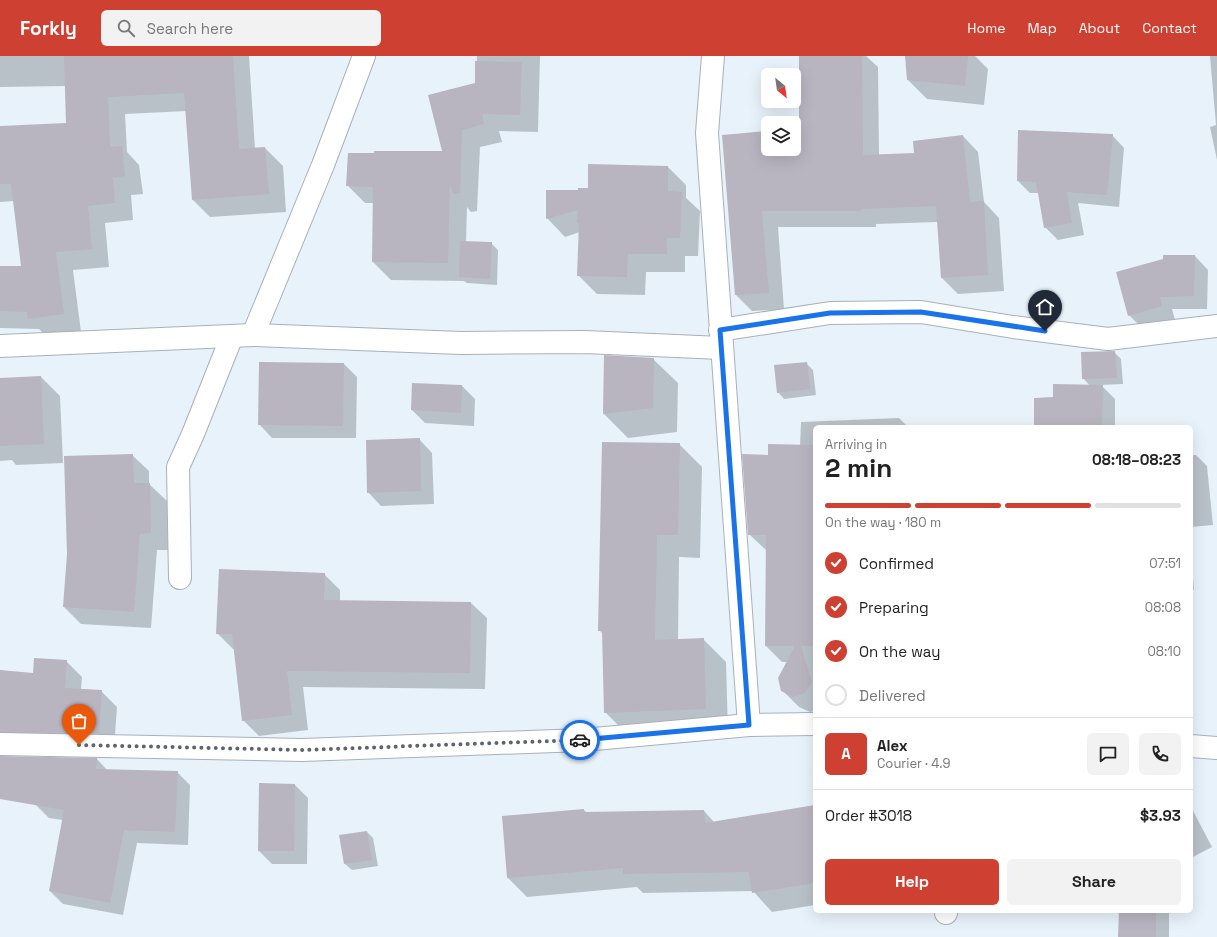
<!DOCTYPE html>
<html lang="en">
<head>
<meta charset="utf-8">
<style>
	body { margin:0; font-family:"Space Grotesk",sans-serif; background:#f2f2f2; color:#222; height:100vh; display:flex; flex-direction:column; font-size:15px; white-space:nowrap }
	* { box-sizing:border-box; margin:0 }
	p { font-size:13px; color:#767676 }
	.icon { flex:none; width:22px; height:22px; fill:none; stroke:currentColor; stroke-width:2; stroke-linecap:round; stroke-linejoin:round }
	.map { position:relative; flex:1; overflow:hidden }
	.side { position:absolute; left:813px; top:369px; width:380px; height:488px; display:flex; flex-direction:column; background:#fff; border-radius:6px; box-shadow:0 4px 16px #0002 }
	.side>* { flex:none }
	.needle { width:26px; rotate:151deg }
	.buttons { position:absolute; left:761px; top:12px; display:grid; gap:8px }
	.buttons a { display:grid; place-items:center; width:40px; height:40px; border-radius:6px; background:#fff; box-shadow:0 4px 16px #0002; font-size:20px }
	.pin { position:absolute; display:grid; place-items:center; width:34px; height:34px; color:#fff; margin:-41px -17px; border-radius:50% 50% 50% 0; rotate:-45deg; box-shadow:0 0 4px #0007 }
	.pin .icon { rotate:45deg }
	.courier { position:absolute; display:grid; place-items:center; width:40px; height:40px; margin:-20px; border:3px solid #1a73e8; border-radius:50%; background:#fff; color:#222; box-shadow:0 1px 5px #0007 }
	.overview em { font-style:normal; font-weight:800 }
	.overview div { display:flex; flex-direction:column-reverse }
	.overview { display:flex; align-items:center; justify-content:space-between; height:68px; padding:0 12px }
	h1 { font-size:26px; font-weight:800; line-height:30px }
	.bar { display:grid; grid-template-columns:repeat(4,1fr); gap:6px 4px; align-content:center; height:48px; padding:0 12px }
	.bar i { height:5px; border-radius:3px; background:#e0e0e0 }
	.bar .active { background:#ce4132 }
	.bar p { grid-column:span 4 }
	.line { display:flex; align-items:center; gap:10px; padding:0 12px; border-top:1px solid #e0e0e0 }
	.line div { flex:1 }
	.round { display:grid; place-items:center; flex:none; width:42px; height:42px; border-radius:6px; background:#f2f2f2 }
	ol { padding:0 12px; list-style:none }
	li { display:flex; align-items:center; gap:12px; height:44px }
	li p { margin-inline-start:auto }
	li .icon { padding:4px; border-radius:50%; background:#ce4132; color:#fff; stroke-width:4 }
	li:last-child { color:#767676 }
	li i { width:22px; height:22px; border:2px solid #e0e0e0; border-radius:50% }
	.action { display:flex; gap:8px; margin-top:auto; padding:8px 12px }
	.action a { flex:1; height:46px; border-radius:6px; background:#ce4132; color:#fff; font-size:16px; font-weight:800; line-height:46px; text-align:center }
	.action a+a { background:#f2f2f2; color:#222 }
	header { display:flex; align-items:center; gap:24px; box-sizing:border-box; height:56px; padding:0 20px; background:#ce4132; color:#fff }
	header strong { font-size:19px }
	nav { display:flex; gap:22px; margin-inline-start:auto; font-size:14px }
	.search { width:280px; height:36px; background:#f2f2f2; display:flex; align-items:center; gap:10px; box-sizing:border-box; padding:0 14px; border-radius:6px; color:#767676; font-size:15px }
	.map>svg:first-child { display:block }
	.shadow { fill:#0003 }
	.building { fill:#b8b4c0 }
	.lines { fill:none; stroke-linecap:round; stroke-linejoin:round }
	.minor-casing { stroke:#a8b1ba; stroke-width:24 }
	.minor { stroke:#fff; stroke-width:22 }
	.done { stroke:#5e6469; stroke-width:4; stroke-dasharray:0 7.2 }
	.route { stroke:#1a73e8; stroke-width:5 }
</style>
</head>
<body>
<header>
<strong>Forkly</strong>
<div class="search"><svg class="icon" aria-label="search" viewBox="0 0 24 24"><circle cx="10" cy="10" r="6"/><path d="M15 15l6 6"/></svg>Search here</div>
<nav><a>Home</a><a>Map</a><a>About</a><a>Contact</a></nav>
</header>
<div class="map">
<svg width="1217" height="881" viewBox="0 0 1217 881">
	<rect width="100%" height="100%" fill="#e8f2fb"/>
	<g class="shadow">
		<polygon points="0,0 249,0 255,93 265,92 283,110 286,156 210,161 193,144 187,55 125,58 127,96 139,109 143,138 131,139 133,164 105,167 109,211 73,214 81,276 46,280 39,273 0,272 0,211 22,211 14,145 0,146 0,71 67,68 66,30 0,31"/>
		<polygon points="477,0 540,0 538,76 499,75 502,86 480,91 477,155 471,156 467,151 466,186 491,187 498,194 497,229 467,227 464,225 391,224 373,206 374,147 365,147 347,129 443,96 476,28"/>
		<polygon points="800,0 866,0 878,11 879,99 916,98 963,80 978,96 984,146 999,162 1004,235 958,238 942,222 938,166 876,168 876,171 778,171 784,253 752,255 736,239 724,80 768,76 768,93 794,93 794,74 800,73"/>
		<polygon points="906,0 975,0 988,13 984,49 927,43 908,24"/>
		<polygon points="1210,0 1217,0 1217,104 1210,71 1216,69"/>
		<polygon points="1112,79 1124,92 1119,151 1078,147 1084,179 1058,184 1045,171 1039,137 1030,137 1018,125"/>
		<polygon points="668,111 686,129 686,142 700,155 698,200 685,200 685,216 646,216 645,239 597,238 578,219 580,176 565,181 547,162 579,135"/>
		<polygon points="1195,200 1208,214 1207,253 1172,253 1175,264 1143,273 1129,259"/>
		<polygon points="1114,296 1121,303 1123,328 1101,329 1115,343 1115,371 1035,371 1054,342 1090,330 1083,322"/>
		<polygon points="653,303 678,327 677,376 628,382 604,358"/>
		<polygon points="806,307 813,314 816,339 784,343 778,336"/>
		<polygon points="344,308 357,321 356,382 272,382 259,368"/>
		<polygon points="41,321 60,340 63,407 16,409 12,404 0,405 0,323"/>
		<polygon points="462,330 475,343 474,370 425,367 412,354"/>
		<polygon points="899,362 908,371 815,371 815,655 810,656 799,651 782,634 788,606 782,606 766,590 767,495 749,478 769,400 800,390 801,366"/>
		<polygon points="419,383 432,397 434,448 381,450 368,436"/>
		<polygon points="679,388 702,411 700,502 679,501 678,584 703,583 726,606 728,676 628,679 605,656 603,578 599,574"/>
		<polygon points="132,399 149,415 149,428 167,445 168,494 157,494 151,572 81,568 64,551"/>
		<polygon points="1191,399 1196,399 1207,410 1213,469 1191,471"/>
		<polygon points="1191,499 1194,534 1191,534"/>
		<polygon points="324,518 340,534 340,545 471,547 487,562 485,633 303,631 308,674 259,680 243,664 235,593 233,593 217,577"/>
		<polygon points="66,605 82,621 81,634 101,635 117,651 114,693 10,693 4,700 0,699 0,615 34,618"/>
		<polygon points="97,703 107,714 177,716 190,729 188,789 137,787 123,859 63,848 50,835 63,764 49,762 36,749"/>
		<polygon points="295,729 308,742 307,808 272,808 259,795"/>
		<polygon points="815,750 815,849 772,856 753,835 643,837 637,831 527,841 508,822 584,754 587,757 704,755 714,766"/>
		<polygon points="1191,751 1212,791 1191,802"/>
		<polygon points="367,776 373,782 378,810 352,814 345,808"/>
		<rect x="1120" y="855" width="49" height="26"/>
	</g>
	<g class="building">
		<polygon points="64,0 233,0 239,93 265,91 269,138 192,144 184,37 108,41 110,91 122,90 125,120 113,122 115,147 88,150 92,193 56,196 64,258 28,263 27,256 0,255 0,210 21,210 11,128 0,128 0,70 66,67"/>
		<polygon points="799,0 862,0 863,99 914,97 913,85 963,79 970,146 984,145 988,219 941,222 936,150 861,153 861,155 762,155 769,237 735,239 722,79 768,75 768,93 794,93 794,72 799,72"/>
		<polygon points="905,0 968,0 965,30 907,24"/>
		<polygon points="475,5 522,6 520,59 482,58 484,68 462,74 460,137 453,138 450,126 448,207 372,206 373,131 346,130 348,97 374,97 374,95 442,95 428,39 475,27"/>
		<polygon points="1018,74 1113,78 1107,139 1067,136 1072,167 1044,172 1036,126 1017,125"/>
		<polygon points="588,108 668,110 668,135 682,136 680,182 667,182 667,198 628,198 627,221 577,220 579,167 577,167 578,154 546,163 546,134 578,134 578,132 588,132"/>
		<polygon points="460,185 492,186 490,223 459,221"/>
		<polygon points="1163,199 1195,199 1194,240 1160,241 1162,250 1128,260 1116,216 1163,203"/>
		<polygon points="1115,295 1117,322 1082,323 1081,296"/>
		<polygon points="604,299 654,302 653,352 603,358"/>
		<polygon points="259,306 344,307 343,370 258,369"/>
		<polygon points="807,306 810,333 777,337 774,309"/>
		<polygon points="41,320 44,388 0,390 0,322"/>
		<polygon points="412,327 462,329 461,357 411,354"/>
		<polygon points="1053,328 1103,329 1102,371 1034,371 1034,342 1053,341"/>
		<polygon points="420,382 421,435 367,437 366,384"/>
		<polygon points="602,386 680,387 678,479 657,479 655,584 704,582 706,653 604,657 602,575 598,575"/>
		<polygon points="768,388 815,389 815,590 801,590 812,626 805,637 793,641 781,635 778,622 795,590 765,590 766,479 748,479 742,398 768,399"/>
		<polygon points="133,398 134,427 150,427 151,477 140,478 134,556 63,551 67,498 64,400"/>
		<polygon points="219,513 325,517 324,544 471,546 470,617 287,615 292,659 242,665 232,578 216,578"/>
		<polygon points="34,602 67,604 65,632 102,634 99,677 0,676 0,614 33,617"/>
		<polygon points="0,700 97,702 96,713 178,715 175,776 124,774 110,847 49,835 64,754 0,743"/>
		<polygon points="259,727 295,728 294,795 258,795"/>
		<polygon points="815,749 815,827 752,837 749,816 623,818 623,812 507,822 502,760 584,753 584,756 704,754 705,767"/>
		<polygon points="367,775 372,804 344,808 339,779"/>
		<polygon points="1119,855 1156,855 1156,881 1118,881"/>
	</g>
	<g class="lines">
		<g class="minor-casing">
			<g id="minor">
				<polyline points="713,0 707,77 749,669"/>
				<polyline points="720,274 830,257 921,256 1013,271 1108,283 1217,270"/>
				<polyline points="253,279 323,109 364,0"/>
				<polyline points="0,290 253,279 461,287 585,286 721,292"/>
				<polyline points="180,522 178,411 193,378 232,280"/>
				<polyline points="0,688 302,694 583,684 749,669 815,668"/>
				<polyline points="1191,690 1217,692"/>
				<polyline points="946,855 946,857"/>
			</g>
		</g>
		<use href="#minor" class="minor"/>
	</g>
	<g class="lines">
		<polyline class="done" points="79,689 302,694 580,684"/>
		<polyline class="route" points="580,684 749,669 720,274 830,257 921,256 1045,275"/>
	</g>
</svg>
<div class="buttons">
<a><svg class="needle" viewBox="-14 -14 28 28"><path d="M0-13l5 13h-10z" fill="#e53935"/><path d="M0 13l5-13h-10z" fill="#767676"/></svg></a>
<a><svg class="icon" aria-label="layers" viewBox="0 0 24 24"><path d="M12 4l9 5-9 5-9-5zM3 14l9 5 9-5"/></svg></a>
</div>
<div class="pin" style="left:79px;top:689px;background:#ea580c"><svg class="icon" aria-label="bag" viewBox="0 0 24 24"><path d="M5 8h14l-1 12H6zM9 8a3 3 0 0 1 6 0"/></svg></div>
<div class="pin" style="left:1045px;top:275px;background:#1f2937"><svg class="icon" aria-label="home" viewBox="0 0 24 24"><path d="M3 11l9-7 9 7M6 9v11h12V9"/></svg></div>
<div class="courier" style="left:580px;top:684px"><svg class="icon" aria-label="car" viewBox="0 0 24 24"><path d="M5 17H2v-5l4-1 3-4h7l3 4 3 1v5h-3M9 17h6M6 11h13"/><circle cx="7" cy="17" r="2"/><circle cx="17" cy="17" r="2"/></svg></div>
<section class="side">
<div class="overview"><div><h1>2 min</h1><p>Arriving in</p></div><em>08:18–08:23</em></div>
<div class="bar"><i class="active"></i><i class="active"></i><i class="active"></i><i></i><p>On the way · 180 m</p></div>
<ol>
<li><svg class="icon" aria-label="check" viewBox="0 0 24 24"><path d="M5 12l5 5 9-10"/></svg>Confirmed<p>07:51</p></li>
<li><svg class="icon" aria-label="check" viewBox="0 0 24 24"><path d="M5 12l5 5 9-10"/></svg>Preparing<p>08:08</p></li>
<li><svg class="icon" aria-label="check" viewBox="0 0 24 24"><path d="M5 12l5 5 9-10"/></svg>On the way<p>08:10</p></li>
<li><i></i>Delivered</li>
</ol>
<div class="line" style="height:72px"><b class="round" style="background:#ce4132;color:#fff">A</b><div><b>Alex</b><p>Courier · 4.9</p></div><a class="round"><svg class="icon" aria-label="chat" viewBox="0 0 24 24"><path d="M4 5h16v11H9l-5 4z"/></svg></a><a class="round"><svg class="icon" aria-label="phone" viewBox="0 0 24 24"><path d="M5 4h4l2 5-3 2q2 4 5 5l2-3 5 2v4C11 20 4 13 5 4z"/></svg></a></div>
<div class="line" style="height:52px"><div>Order #3018</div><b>$3.93</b></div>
<div class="action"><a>Help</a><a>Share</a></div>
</section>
</div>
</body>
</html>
